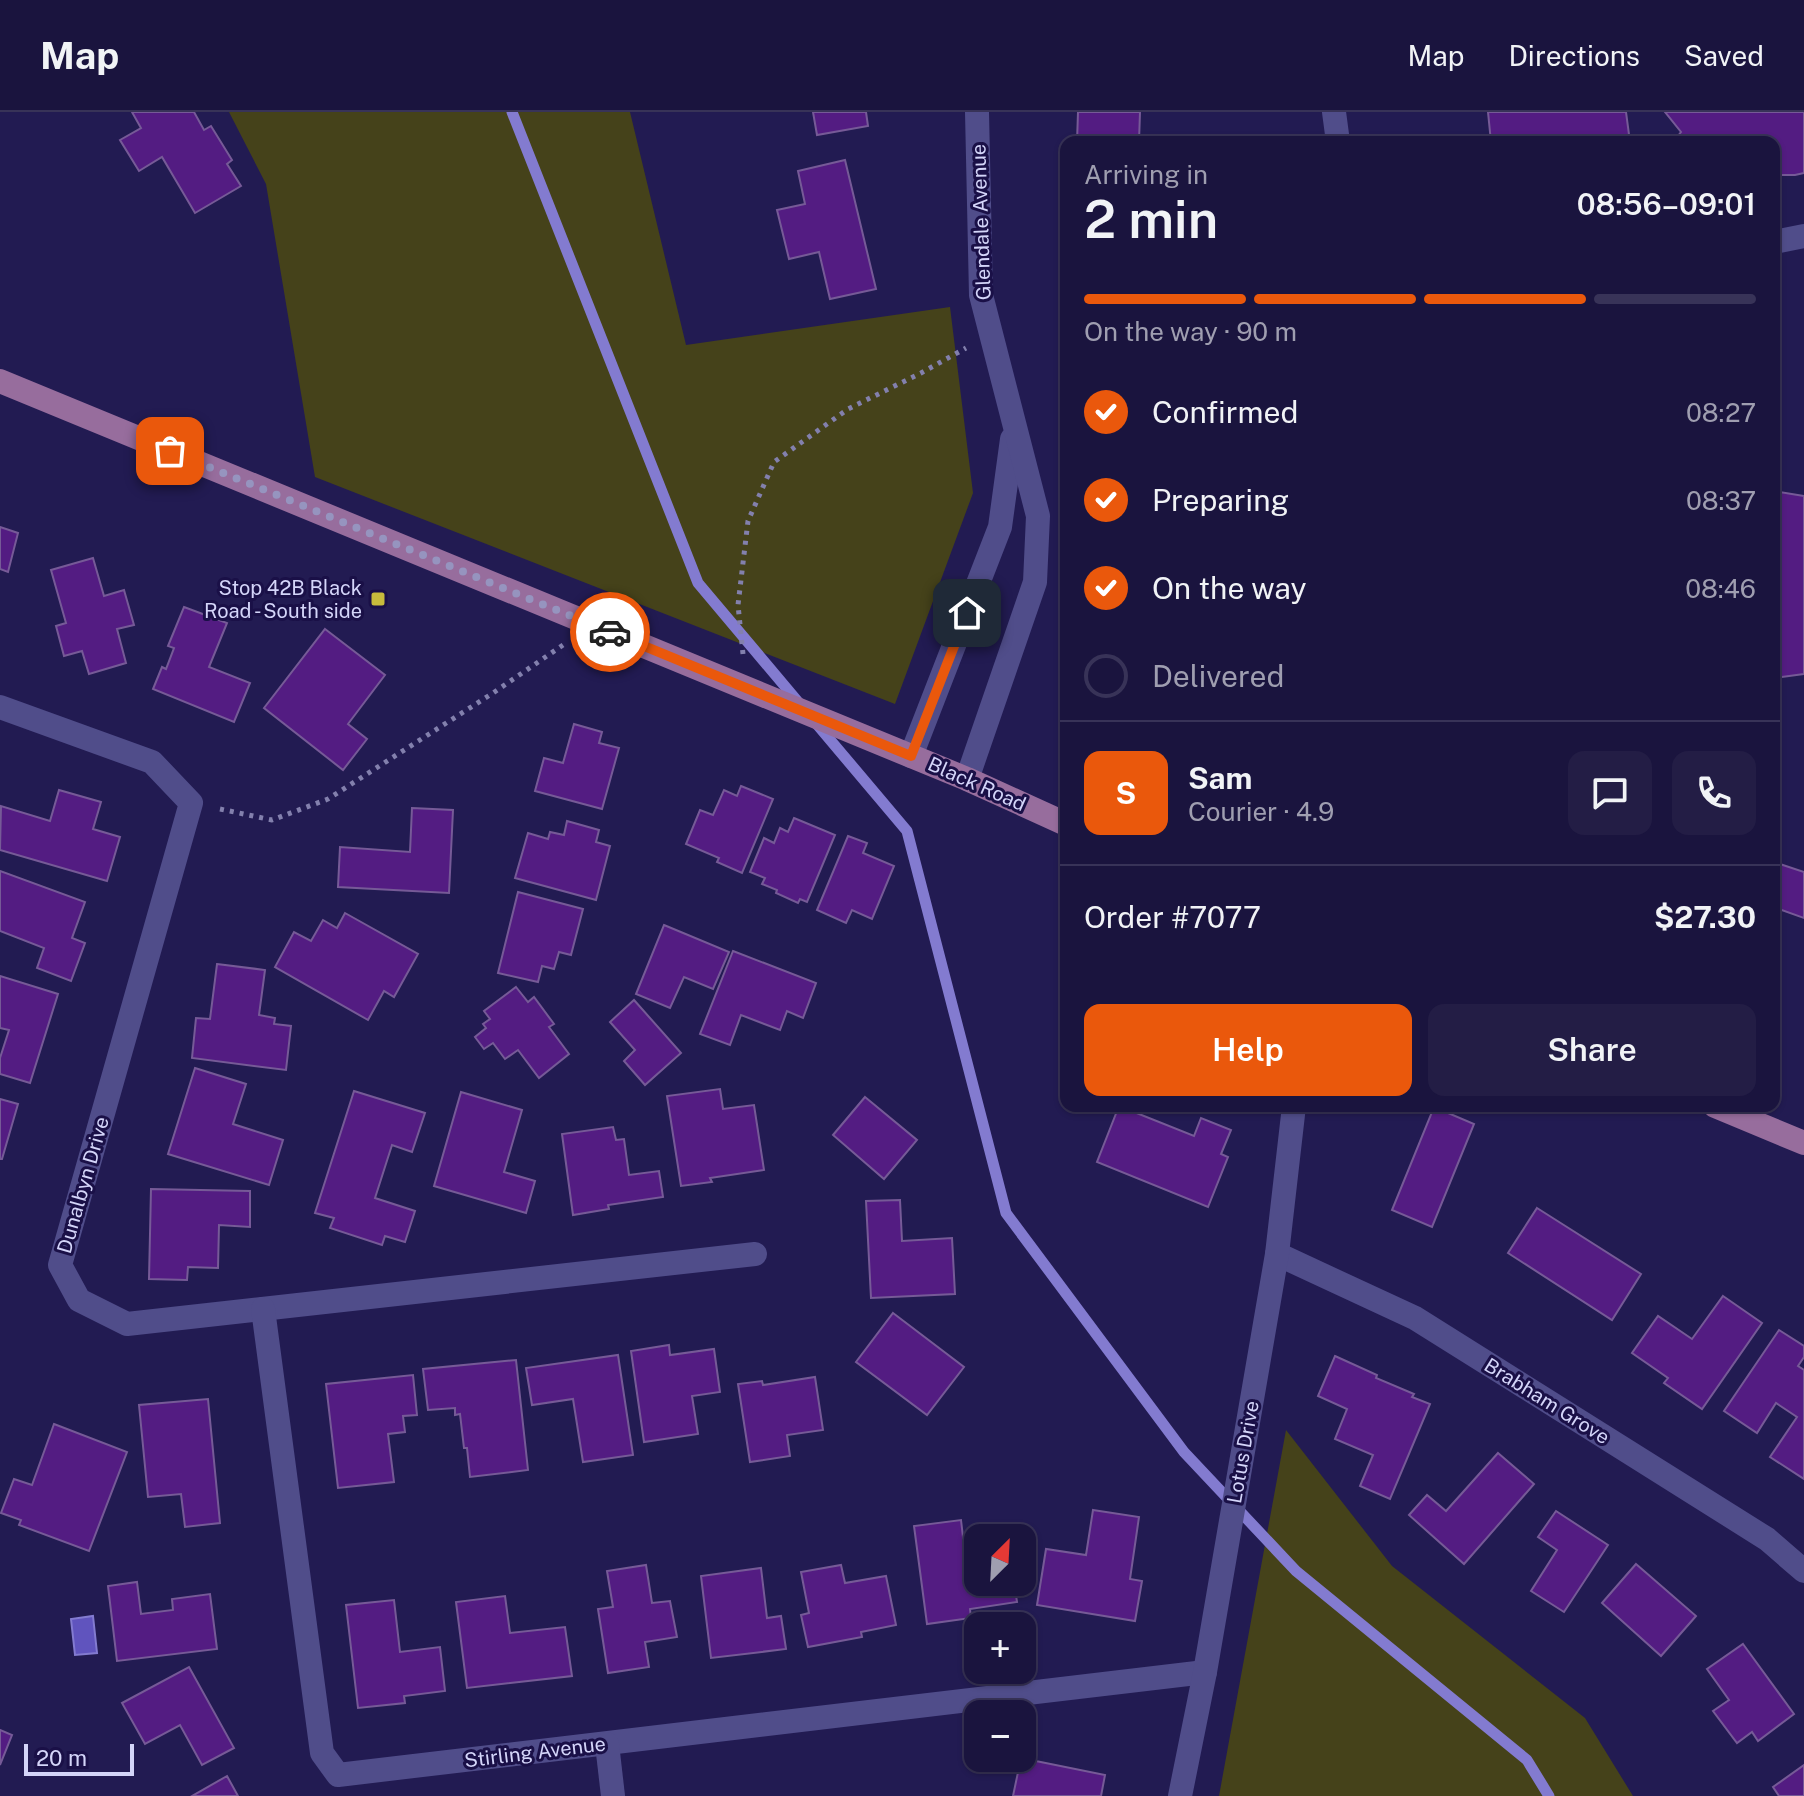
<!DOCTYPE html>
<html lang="en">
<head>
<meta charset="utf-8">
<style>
	body { margin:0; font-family:"Public Sans",sans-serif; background:#231d45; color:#f1f3f6; height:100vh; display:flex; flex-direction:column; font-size:30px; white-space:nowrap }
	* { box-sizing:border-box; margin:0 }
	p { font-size:26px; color:#9f9eb0 }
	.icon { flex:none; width:44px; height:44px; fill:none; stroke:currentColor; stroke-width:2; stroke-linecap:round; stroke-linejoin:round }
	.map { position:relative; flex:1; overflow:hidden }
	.details { position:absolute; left:1060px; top:24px; width:720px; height:976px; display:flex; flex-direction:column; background:#1a143e; border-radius:16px; box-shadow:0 2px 6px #0004,0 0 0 2px #383358 }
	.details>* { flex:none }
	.needle { width:52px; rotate:24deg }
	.controls { position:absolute; left:964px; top:1412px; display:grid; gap:16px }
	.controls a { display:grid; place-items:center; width:72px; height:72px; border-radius:16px; background:#1a143e; box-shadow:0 2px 6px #0004,0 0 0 2px #383358; font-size:40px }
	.scale { position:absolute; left:24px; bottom:20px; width:110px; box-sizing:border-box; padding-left:8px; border:4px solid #d4d5f9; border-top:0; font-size:22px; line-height:28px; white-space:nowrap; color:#d4d5f9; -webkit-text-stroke:6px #1a1047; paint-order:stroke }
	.pin { position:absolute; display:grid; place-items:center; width:68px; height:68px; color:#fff; margin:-34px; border-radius:16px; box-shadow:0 4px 12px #0006 }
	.courier { position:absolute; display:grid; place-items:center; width:80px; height:80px; margin:-40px; border:6px solid #ea580c; border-radius:50%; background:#fff; color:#222; box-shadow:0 2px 10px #0007 }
	.overview em { font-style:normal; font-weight:600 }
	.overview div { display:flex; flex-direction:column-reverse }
	.overview { display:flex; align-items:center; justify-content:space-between; height:136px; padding:0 24px }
	h1 { font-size:52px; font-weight:600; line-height:60px }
	.bar { display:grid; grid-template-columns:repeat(4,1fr); gap:12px 8px; align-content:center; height:96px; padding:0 24px }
	.bar i { height:10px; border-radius:6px; background:#383358 }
	.bar .on { background:#ea580c }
	.bar p { grid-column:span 4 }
	.line { display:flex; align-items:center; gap:20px; padding:0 24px; border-top:2px solid #383358 }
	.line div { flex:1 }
	.round { display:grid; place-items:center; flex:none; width:84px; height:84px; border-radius:16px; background:#231d45 }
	ol { padding:0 24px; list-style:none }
	li { display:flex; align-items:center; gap:24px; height:88px }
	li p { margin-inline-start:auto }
	li .icon { padding:8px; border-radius:50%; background:#ea580c; color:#fff; stroke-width:4 }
	li:last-child { color:#9f9eb0 }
	li i { width:44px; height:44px; border:4px solid #383358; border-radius:50% }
	.button { display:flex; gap:16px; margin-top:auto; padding:16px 24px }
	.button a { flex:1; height:92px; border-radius:16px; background:#ea580c; color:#fff; font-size:32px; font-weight:600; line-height:92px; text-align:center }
	.button a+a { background:#231d45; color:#f1f3f6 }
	header { display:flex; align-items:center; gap:48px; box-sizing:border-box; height:112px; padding:0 40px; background:#1a143e; border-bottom:2px solid #383358 }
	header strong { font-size:38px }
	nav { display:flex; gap:44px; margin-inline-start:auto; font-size:28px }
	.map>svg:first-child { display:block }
	.green { fill:#45421a }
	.water { fill:#6054be; stroke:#837bd0; stroke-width:2 }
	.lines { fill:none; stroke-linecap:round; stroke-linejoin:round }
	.stream { stroke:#837bd0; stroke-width:11 }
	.building { fill:#531c82; stroke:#765a97; stroke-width:2 }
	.path { stroke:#8380ad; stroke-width:5; stroke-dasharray:4 6; stroke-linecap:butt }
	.minor { stroke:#504d8a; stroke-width:24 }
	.major { stroke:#976d9d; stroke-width:24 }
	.done { stroke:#9694bf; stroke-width:8; stroke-dasharray:0 14.4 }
	.route { stroke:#ea580c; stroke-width:10 }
	.poi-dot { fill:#c7bb3c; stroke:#1a1047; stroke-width:3 }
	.labels { text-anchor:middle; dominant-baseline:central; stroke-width:6; stroke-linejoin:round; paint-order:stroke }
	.street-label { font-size:20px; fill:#d4d5f9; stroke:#1a1047 }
	.poi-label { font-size:20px; fill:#d4d5f9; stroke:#1a1047; text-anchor:end }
</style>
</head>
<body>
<header>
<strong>Map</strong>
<nav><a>Map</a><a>Directions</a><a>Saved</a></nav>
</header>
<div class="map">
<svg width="1804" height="1684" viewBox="0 0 1804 1684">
	<rect width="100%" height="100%" fill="#221b52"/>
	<g class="green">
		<polygon points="229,0 630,0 686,233 950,195 973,381 895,592 315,365 266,72"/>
		<polygon points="1286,1318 1392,1454 1585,1606 1633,1684 1219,1684"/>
	</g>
	<polygon class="water" points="93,1504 97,1541 75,1543 71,1507"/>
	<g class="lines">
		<g class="stream">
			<polyline points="512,0 698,471 799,591"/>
			<polyline points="815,610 907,719 1006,1101 1184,1340 1296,1459 1527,1648 1549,1684"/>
		</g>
	</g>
	<g class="building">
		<polygon points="132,0 194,0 204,18 211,14 232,48 227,52 241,74 195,101 162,45 139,59 120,28 141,16"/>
		<polygon points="813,0 866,0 868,14 817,23"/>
		<polygon points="1078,0 1140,0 1139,30 1077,30"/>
		<polygon points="1488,0 1626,0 1630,30 1491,30"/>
		<polygon points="1665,0 1804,0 1804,61 1795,63 1774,63 1774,30 1677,30 1674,29 1681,20"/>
		<polygon points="845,48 876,177 830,187 819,140 789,147 777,98 805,92 798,59"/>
		<polygon points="1774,379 1804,384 1804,562 1774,566"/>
		<polygon points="0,415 18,421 8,460 0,457"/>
		<polygon points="93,446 104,484 124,478 134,513 117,517 126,551 89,562 82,539 64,544 56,514 66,511 51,458"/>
		<polygon points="184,495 227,511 209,555 250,571 234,610 153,577 162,555 166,557 174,536 168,534"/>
		<polygon points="325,517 385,563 348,612 367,627 343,658 264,596"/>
		<polygon points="574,612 602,620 599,631 619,636 602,697 535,679 544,646 563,651"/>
		<polygon points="741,674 773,687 742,761 717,750 719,746 686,732 700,698 713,703 724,678 737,684"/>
		<polygon points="59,678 101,690 93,717 120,725 107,769 0,738 1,694 50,709"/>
		<polygon points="412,696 453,698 449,781 338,775 340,735 410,740"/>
		<polygon points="794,706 835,723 807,790 800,787 798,791 776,781 777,778 762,772 765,766 750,760 764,726 774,731 780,716 788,720"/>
		<polygon points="567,709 599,718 596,730 610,734 596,788 515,766 528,721 548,727 550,720 564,723"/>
		<polygon points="848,724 867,731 863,741 894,754 872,807 852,798 846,811 817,798"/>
		<polygon points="1774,750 1804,760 1804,806 1779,797 1777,802 1774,800"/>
		<polygon points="0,759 85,790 72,826 85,831 71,869 37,856 44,836 0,819"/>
		<polygon points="518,780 583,797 571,843 559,840 554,857 542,854 538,870 498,861"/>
		<polygon points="345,801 418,842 394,885 384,879 368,908 275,855 294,820 311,829 323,808 337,816"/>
		<polygon points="664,813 729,840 713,877 684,865 670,896 636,882"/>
		<polygon points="733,839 816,871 803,906 787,899 780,918 741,903 730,933 700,922"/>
		<polygon points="217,852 265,858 259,903 275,906 274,912 291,914 286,958 192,946 196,906 210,907"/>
		<polygon points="0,864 58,882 30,971 0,962 0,946 9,918 0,916"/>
		<polygon points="516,875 528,890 534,885 554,912 549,915 569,942 539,966 518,938 505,947 493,931 484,937 475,925 486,916 483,912 490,907 484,899"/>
		<polygon points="634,888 681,941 645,973 624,949 635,938 610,910"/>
		<polygon points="195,956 246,972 233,1012 283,1028 269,1073 168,1042"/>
		<polygon points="720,977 723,997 754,993 764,1058 710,1066 712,1070 681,1074 667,984"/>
		<polygon points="354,979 425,1001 412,1040 392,1033 375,1086 415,1099 405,1130 385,1124 382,1133 330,1116 334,1106 315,1101"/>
		<polygon points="461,980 522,998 504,1060 535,1069 526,1101 434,1074"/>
		<polygon points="865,985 917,1028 884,1067 833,1023"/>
		<polygon points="0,987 18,992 2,1047 0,1047"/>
		<polygon points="1119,994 1194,1024 1201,1006 1231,1018 1221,1042 1228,1045 1208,1095 1097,1050"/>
		<polygon points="1434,995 1474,1012 1432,1115 1392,1098"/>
		<polygon points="613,1015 616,1028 624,1027 629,1063 659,1059 663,1085 608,1093 609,1097 573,1103 562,1022"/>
		<polygon points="151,1077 250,1079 250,1115 219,1113 218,1156 188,1155 187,1168 149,1167"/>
		<polygon points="900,1088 902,1129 952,1126 955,1182 871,1186 866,1089"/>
		<polygon points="1537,1096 1641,1162 1612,1208 1508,1141"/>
		<polygon points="1723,1184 1762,1211 1702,1297 1664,1271 1668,1266 1632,1241 1658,1204 1692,1227"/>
		<polygon points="893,1201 964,1255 927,1303 856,1250"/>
		<polygon points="1779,1218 1804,1234 1804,1245 1798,1254 1804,1258 1804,1367 1770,1345 1797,1305 1776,1291 1757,1321 1724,1299"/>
		<polygon points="669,1233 670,1243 714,1237 720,1280 692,1284 698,1322 644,1330 631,1239"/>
		<polygon points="618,1243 633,1343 583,1350 573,1287 532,1293 526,1256"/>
		<polygon points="1335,1244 1377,1263 1376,1266 1414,1282 1412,1285 1430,1292 1390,1387 1360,1374 1373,1343 1335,1327 1347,1297 1318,1284"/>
		<polygon points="516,1248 528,1358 470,1365 467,1336 464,1336 460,1302 455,1303 455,1296 428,1298 423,1257"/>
		<polygon points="413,1263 417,1303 403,1304 405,1320 388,1322 394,1370 338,1376 326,1272"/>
		<polygon points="815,1265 823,1318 787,1323 790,1344 750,1350 738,1272 762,1269 763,1273"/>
		<polygon points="208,1287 220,1411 185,1415 181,1382 148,1385 139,1293"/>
		<polygon points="54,1312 127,1340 89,1439 19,1413 21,1408 1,1401 14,1367 32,1373"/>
		<polygon points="1498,1341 1534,1372 1464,1452 1409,1403 1427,1383 1446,1399"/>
		<polygon points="1093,1398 1139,1405 1130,1467 1142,1469 1135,1509 1037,1493 1046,1437 1086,1443"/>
		<polygon points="1556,1399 1608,1433 1564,1500 1531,1479 1557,1438 1538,1425"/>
		<polygon points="961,1408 966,1451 978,1450 978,1470 1014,1470 1017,1490 970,1497 971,1506 927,1512 914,1414"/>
		<polygon points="1636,1452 1696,1504 1661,1544 1602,1491"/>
		<polygon points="646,1453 652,1491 670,1489 677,1525 645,1530 649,1555 608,1561 598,1497 613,1495 607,1459"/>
		<polygon points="841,1453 845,1471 886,1464 896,1513 861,1520 862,1525 808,1535 801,1503 809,1501 801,1460"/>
		<polygon points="761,1456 767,1506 781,1504 786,1537 711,1546 701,1464"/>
		<polygon points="137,1470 141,1502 173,1498 172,1487 210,1482 217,1537 117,1549 108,1474"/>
		<polygon points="505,1484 510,1521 565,1515 572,1564 467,1576 456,1490"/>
		<polygon points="394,1488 400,1540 440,1535 445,1579 404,1584 405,1591 358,1596 346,1493"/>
		<polygon points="1743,1532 1794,1602 1758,1629 1752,1620 1737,1631 1713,1599 1729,1588 1707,1557"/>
		<polygon points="189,1555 234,1636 202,1653 180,1613 145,1632 122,1591"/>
		<polygon points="0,1618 12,1623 0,1653"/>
		<polygon points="1021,1646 1105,1663 1101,1684 1013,1684"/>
		<polygon points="1804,1653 1804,1684 1779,1684 1773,1675"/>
		<polygon points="227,1664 238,1684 192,1684"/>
	</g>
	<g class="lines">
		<g class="path">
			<polyline points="743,542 738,493 748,409 774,350 848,297 921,261 966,236"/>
			<polyline points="220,697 272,708 328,687 493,581 563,533"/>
		</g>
		<g class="minor">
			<polyline points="1334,0 1338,30"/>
			<polyline points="1774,130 1804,124"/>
			<polyline points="0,595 152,650 191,691 60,1153 79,1188 127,1212 755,1142"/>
			<polyline points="911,644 1000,415 1012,327"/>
			<polyline points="967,667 1035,470 1038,404 981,183 977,0"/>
			<polyline points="1277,1142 1415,1206 1767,1427 1804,1459"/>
			<polyline points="263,1197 322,1641 338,1663 1205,1560"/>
			<polyline points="607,1632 613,1684"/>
			<polyline points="1180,1684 1205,1560 1277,1142 1294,994"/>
		</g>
		<g class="major">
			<polyline points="0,269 967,667 1066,712"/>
			<polyline points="1715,994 1804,1031"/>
		</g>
	</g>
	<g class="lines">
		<polyline class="done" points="170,339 610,520"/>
		<polyline class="route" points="610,520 911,644 967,501"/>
	</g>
	<rect class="poi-dot" x="370" y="479" width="16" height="16" rx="4"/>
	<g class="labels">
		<g class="street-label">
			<text transform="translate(981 110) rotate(-92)">Glendale Avenue</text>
			<text transform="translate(977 672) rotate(24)">Black Road</text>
			<text transform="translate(83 1073) rotate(-74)">Dunalbyn Drive</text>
			<text transform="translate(1547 1289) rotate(32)">Brabham Grove</text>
			<text transform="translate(1243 1340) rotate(-80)">Lotus Drive</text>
			<text transform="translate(535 1640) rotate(-7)">Stirling Avenue</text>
		</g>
		<g class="poi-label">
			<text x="362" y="476">Stop 42B Black<tspan x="362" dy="23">Road - South side</tspan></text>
		</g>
	</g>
</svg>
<div class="controls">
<a><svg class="needle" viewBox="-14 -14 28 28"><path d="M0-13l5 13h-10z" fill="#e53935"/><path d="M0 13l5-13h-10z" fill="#9f9eb0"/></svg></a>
<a>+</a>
<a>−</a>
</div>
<div class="scale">20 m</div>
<div class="pin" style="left:170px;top:339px;background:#ea580c"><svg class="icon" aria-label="bag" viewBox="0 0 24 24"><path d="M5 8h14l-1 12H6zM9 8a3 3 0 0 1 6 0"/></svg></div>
<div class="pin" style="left:967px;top:501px;background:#1f2937"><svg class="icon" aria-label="home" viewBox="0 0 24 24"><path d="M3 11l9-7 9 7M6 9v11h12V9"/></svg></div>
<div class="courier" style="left:610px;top:520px"><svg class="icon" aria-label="car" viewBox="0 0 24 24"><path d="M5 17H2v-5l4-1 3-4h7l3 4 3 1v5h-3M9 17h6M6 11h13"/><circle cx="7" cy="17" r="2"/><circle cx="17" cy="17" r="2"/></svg></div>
<section class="details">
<div class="overview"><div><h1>2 min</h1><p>Arriving in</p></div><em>08:56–09:01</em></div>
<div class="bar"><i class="on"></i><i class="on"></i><i class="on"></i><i></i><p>On the way · 90 m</p></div>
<ol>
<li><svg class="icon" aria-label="check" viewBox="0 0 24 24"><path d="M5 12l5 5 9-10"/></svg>Confirmed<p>08:27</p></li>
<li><svg class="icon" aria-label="check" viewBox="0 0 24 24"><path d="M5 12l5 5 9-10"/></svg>Preparing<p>08:37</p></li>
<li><svg class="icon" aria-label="check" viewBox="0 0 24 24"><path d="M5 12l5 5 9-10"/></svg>On the way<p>08:46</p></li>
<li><i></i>Delivered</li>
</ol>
<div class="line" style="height:144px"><b class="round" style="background:#ea580c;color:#fff">S</b><div><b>Sam</b><p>Courier · 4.9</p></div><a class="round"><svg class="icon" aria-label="chat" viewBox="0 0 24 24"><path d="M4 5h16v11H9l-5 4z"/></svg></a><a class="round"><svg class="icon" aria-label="phone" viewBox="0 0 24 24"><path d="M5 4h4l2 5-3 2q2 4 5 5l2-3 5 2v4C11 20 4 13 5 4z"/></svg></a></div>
<div class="line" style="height:104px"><div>Order #7077</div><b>$27.30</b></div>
<div class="button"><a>Help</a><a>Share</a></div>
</section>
</div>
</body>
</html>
